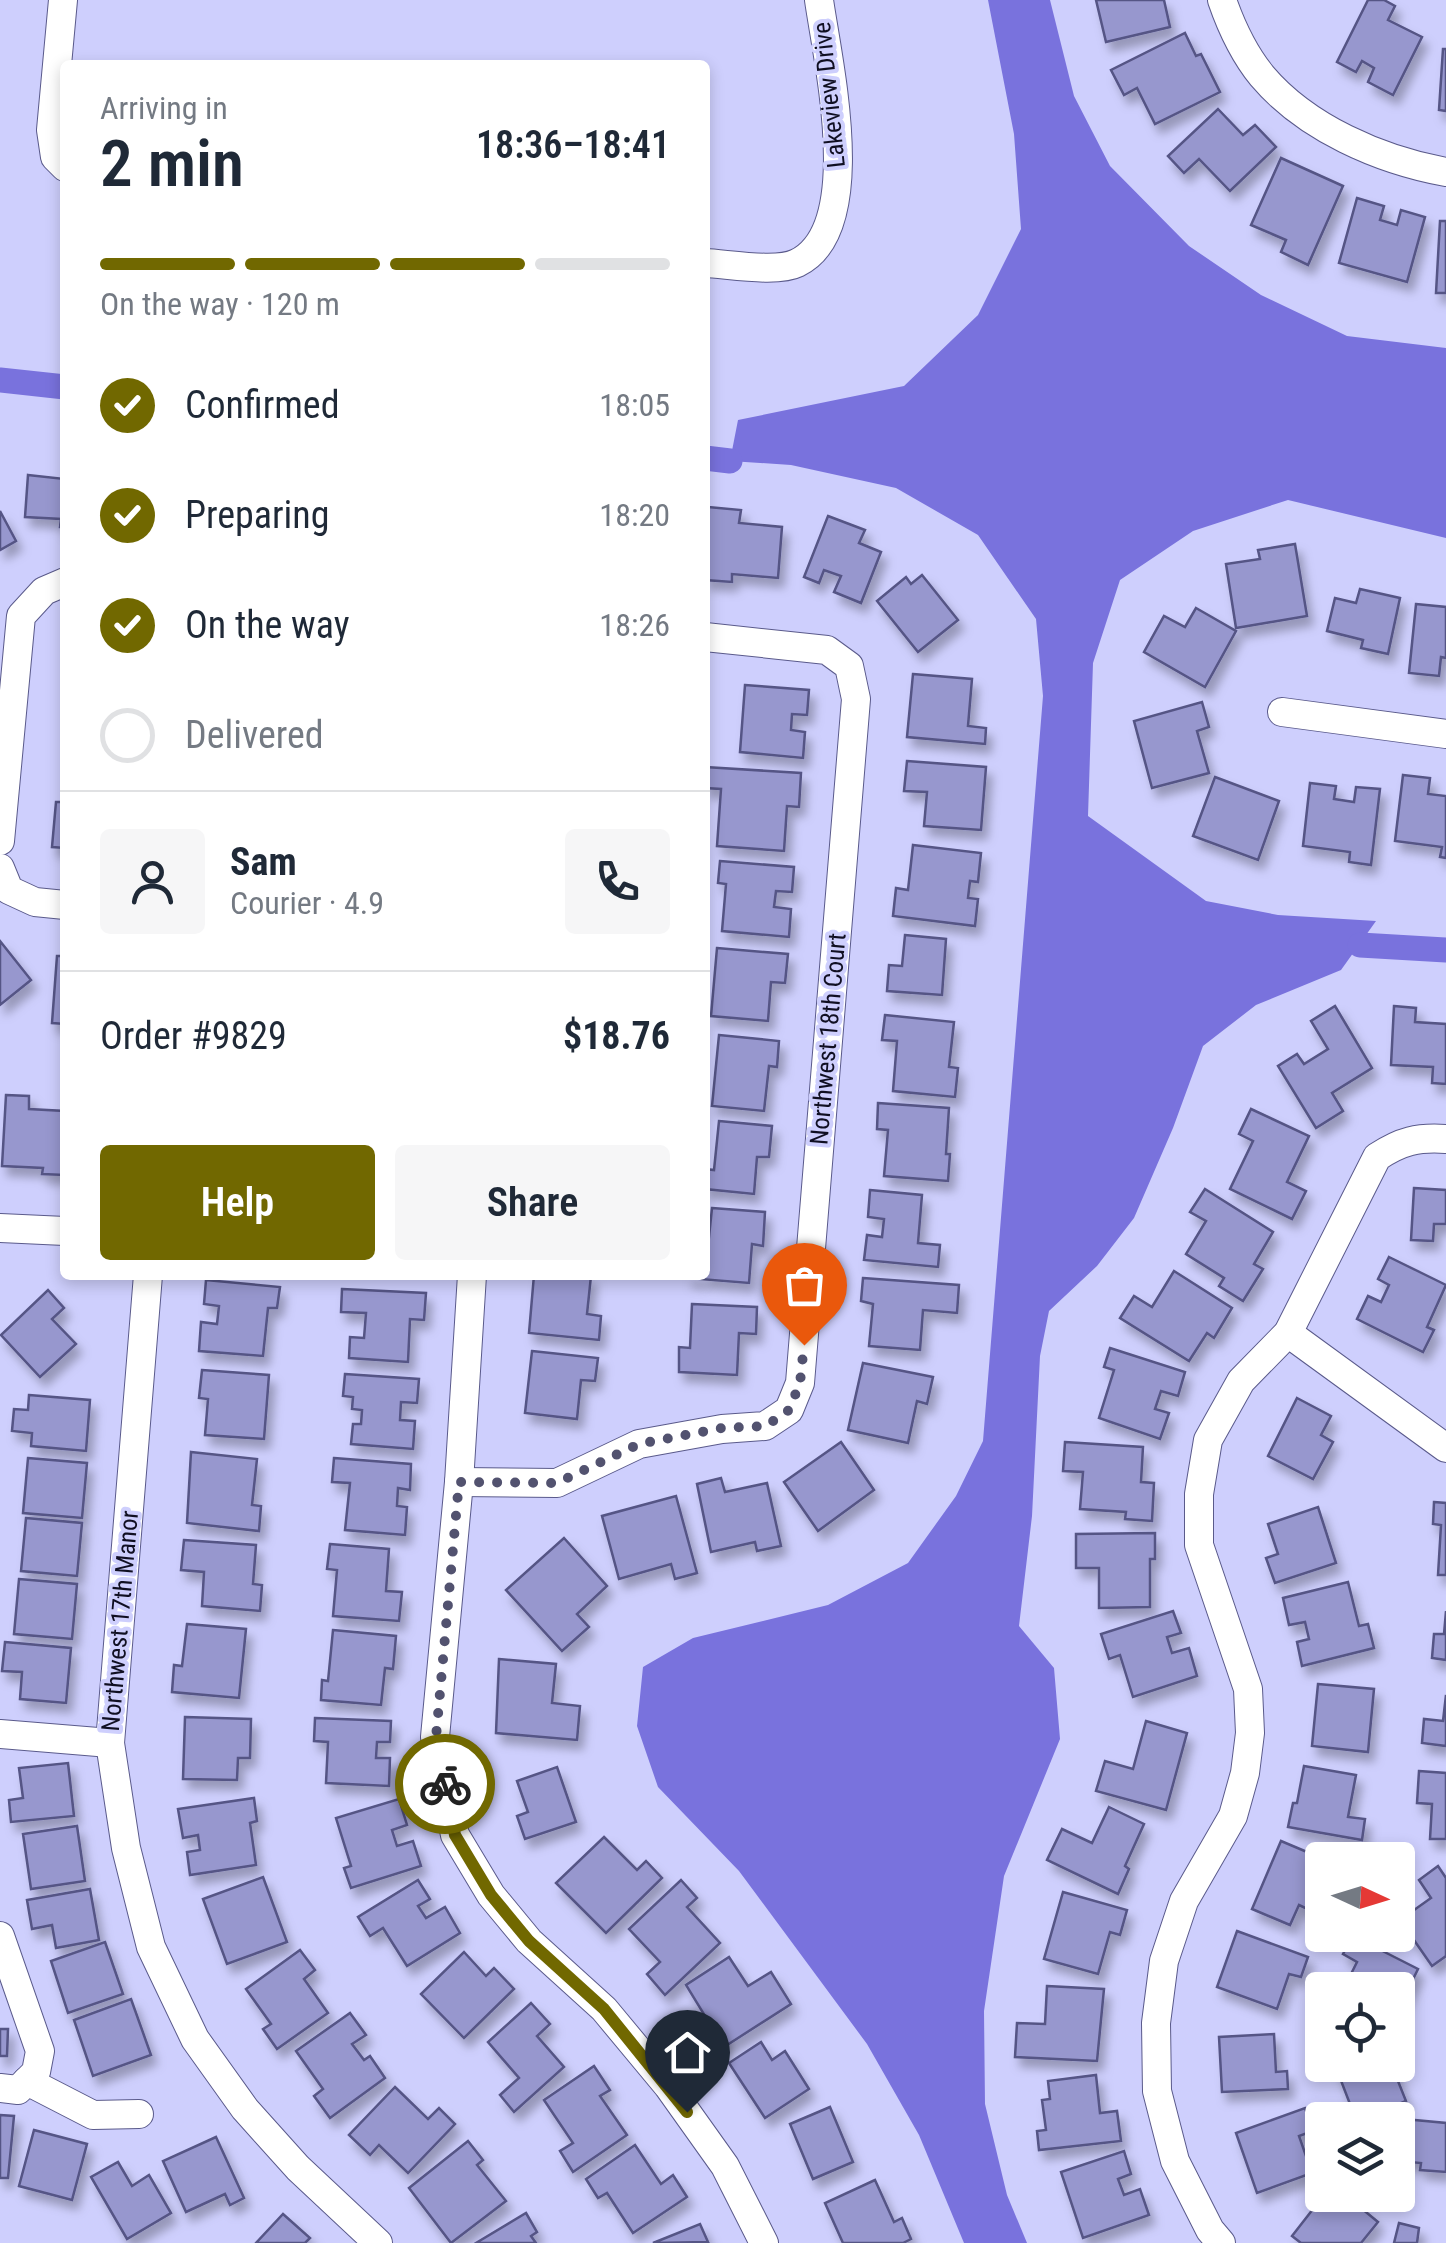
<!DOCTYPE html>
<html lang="en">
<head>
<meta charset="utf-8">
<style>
	body { margin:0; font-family:"Roboto Condensed",sans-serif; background:#f6f6f7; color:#1f2937; height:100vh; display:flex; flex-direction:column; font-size:38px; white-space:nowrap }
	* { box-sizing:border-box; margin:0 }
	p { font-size:32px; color:#747a83 }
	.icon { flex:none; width:55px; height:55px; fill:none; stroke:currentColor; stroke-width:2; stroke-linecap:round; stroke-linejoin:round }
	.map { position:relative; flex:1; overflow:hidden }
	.side { position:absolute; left:60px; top:60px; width:650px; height:1220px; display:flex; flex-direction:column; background:#fff; border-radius:10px; box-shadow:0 5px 15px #0003 }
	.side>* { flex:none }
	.needle { width:65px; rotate:94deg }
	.tools { position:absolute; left:1305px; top:1842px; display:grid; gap:20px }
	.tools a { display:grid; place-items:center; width:110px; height:110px; border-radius:10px; background:#fff; box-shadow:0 5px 15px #0003; font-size:50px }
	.pin { position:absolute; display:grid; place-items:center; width:85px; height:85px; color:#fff; margin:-102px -42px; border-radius:50% 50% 50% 0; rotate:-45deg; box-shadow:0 0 10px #0007 }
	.pin .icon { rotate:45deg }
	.courier { position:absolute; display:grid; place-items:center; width:100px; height:100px; margin:-50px; border:8px solid #716800; border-radius:50%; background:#fff; color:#222; box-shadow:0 2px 12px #0007 }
	.overview em { font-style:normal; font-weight:600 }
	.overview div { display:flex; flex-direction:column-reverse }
	.overview { display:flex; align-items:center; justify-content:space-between; height:170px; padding:0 40px }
	h1 { font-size:65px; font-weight:600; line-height:75px }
	.bar { display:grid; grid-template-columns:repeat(4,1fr); gap:15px 10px; align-content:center; height:120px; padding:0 40px }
	.bar i { height:12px; border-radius:8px; background:#e0e1e3 }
	.bar .on { background:#716800 }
	.bar p { grid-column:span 4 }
	.line { display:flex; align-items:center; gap:25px; padding:0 40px; border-top:2px solid #e0e1e3 }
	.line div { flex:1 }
	.round { display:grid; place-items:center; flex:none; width:105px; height:105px; border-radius:10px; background:#f6f6f7 }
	ol { padding:0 40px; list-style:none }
	li { display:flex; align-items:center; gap:30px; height:110px }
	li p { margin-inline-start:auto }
	li .icon { padding:10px; border-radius:50%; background:#716800; color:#fff; stroke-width:4 }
	li:last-child { color:#747a83 }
	li i { width:55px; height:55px; border:5px solid #e0e1e3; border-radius:50% }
	.primary-button { display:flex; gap:20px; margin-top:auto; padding:20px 40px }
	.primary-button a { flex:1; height:115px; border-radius:10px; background:#716800; color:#fff; font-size:40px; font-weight:600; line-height:115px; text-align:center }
	.primary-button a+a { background:#f6f6f7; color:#1f2937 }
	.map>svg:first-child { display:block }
	.water { fill:#7972dd }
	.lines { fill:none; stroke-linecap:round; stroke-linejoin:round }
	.canal { stroke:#7972dd; stroke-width:25 }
	.building { fill:#9797ce; stroke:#555485; stroke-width:2.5; filter:url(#shadow) }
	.street-casing { stroke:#5a5a8b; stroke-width:30 }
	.street { stroke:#fff; stroke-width:28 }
	.done { stroke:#52526f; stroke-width:10; stroke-dasharray:0 18 }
	.route { stroke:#716800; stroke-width:12 }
	.labels { text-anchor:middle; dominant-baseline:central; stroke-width:8; stroke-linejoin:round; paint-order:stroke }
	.street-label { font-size:25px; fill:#100f22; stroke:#cecffd }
</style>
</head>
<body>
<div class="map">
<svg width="1446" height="2243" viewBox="0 0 1446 2243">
	<defs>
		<filter id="shadow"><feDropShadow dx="5.5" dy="9" stdDeviation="5" flood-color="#0004"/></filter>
	</defs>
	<rect width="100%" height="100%" fill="#cecffd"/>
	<polygon class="water" points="988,0 1050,0 1074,96 1110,166 1189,246 1261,295 1347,336 1446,348 1446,538 1288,500 1193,531 1120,580 1093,663 1088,816 1206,901 1278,915 1376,921 1341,970 1256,1005 1203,1046 1173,1128 1134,1218 1097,1266 1049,1311 1040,1356 1032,1516 1019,1626 1054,1668 1060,1739 1004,1876 984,2011 985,2104 1007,2195 1027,2243 964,2243 919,2135 867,2044 739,1871 658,1787 637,1726 643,1667 693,1638 828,1605 908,1563 956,1496 983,1441 1043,696 1036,619 978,535 896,488 791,465 730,461 738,420 904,386 978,315 1021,229 1014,134"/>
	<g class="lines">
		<g class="canal">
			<polyline points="0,380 65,387"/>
			<polyline points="705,458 730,461"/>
			<polyline points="1360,945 1446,950"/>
		</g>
	</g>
	<g class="building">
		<polygon points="1096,0 1164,0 1170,27 1106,42"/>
		<polygon points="1368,0 1384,0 1395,6 1388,20 1422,37 1393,95 1368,82 1374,68 1362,61 1356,72 1337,62"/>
		<polygon points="1185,33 1196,56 1201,54 1220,92 1155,124 1137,88 1124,95 1111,70"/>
		<polygon points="1443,49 1446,49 1446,111 1439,110"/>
		<polygon points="1218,109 1243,135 1255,125 1276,147 1230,191 1199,159 1184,173 1168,156"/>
		<polygon points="1281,158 1343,186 1308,265 1281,252 1286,240 1251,225"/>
		<polygon points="1357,198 1384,206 1380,220 1397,225 1401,210 1425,217 1407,282 1339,263"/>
		<polygon points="1440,221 1446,221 1446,293 1436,293"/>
		<polygon points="28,475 65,479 65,527 60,527 61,519 25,517"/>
		<polygon points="708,507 741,510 739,523 782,527 778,578 732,574 732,582 705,580"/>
		<polygon points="0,511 16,541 0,550"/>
		<polygon points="828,516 865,530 859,543 881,552 861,603 834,592 841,576 824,570 819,583 804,577"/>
		<polygon points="1295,544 1307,616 1236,628 1226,564 1260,559 1258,550"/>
		<polygon points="922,575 958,620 918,652 877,601 906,577 911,584"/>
		<polygon points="1360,589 1400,598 1388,654 1361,648 1363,640 1327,631 1335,598 1356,603"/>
		<polygon points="1416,604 1446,607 1446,658 1441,657 1439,676 1409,673"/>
		<polygon points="1196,608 1236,631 1205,687 1144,652 1164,616 1185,627"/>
		<polygon points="913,674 972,679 968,726 986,728 985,744 907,737"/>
		<polygon points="745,685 809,690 807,715 792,714 791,730 805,732 803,758 740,752"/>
		<polygon points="1202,702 1209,727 1197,731 1209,773 1152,788 1134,721"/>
		<polygon points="907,761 986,767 981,830 924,826 927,792 904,791"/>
		<polygon points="705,767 801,773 799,807 787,806 784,851 717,846 721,789 705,788"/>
		<polygon points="1403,775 1430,778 1428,794 1446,796 1446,858 1440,857 1442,847 1395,841"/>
		<polygon points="1215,777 1279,801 1258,860 1193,836"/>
		<polygon points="1310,783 1336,786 1334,799 1354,802 1356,787 1380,789 1371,865 1349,862 1350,852 1303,846"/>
		<polygon points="56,802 65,802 65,848 52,847"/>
		<polygon points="913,845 981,853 978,882 970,881 968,898 978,899 975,926 893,916 896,888 908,890"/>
		<polygon points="720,861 794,867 792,892 776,891 774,907 791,909 789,937 722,931 726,884 718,883"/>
		<polygon points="905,935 946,939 942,995 887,991 889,965 902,966"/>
		<polygon points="0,941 31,980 0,1005"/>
		<polygon points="717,948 788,954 785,983 771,982 768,1021 711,1016"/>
		<polygon points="57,956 65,956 65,1024 52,1023"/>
		<polygon points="1335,1006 1372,1068 1332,1093 1343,1111 1316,1128 1278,1066 1297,1054 1304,1064 1328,1049 1311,1021"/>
		<polygon points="1394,1006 1416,1008 1415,1022 1446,1024 1446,1084 1432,1083 1433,1067 1391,1065"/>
		<polygon points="885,1015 954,1022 949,1067 958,1068 955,1097 893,1091 897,1041 882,1040"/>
		<polygon points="719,1035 779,1041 777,1067 769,1066 764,1111 712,1106"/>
		<polygon points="6,1095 29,1096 29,1109 65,1111 65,1175 42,1174 43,1168 2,1166"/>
		<polygon points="878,1103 949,1108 946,1154 950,1154 948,1181 884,1176 888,1130 877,1129"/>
		<polygon points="1251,1109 1309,1136 1287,1182 1306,1191 1292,1219 1230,1189 1253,1141 1239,1134"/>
		<polygon points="719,1121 772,1126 769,1157 757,1157 754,1194 705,1189 705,1169 714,1170"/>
		<polygon points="1414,1188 1446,1190 1446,1224 1434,1224 1433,1241 1411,1240"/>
		<polygon points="1205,1189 1273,1232 1254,1264 1263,1269 1243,1301 1219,1286 1224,1278 1186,1254 1206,1221 1190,1212"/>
		<polygon points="870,1190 922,1195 918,1243 940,1245 938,1267 864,1260 867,1235 882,1237 884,1219 868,1217"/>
		<polygon points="712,1208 765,1212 763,1246 752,1244 749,1283 687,1278 688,1275 705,1275"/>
		<polygon points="1389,1257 1446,1285 1427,1327 1434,1330 1423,1352 1357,1319 1368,1296 1381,1302 1389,1285 1378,1279"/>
		<polygon points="1174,1271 1232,1308 1214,1338 1207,1333 1189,1361 1120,1318 1134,1296 1152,1307"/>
		<polygon points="534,1275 591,1276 587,1314 601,1316 599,1340 529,1333"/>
		<polygon points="863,1278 959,1285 957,1313 923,1310 920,1350 869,1346 873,1304 861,1301"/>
		<polygon points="206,1280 280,1287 277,1308 268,1308 263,1356 199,1351 201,1322 217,1324 219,1306 204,1304"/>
		<polygon points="342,1289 426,1293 424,1320 410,1319 408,1362 349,1358 350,1337 364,1338 366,1313 341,1312"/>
		<polygon points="48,1290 64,1308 52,1319 76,1344 40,1377 1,1335"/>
		<polygon points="692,1304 757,1307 756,1334 739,1333 737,1375 679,1372 679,1347 690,1348"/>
		<polygon points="1110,1348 1185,1372 1178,1396 1161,1391 1155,1409 1169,1413 1160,1439 1099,1418 1114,1370 1104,1367"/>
		<polygon points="532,1351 598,1358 595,1381 581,1380 577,1419 525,1413"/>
		<polygon points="863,1363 933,1377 927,1404 917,1401 908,1443 848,1430"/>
		<polygon points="202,1370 269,1375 264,1439 205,1435 208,1399 199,1398"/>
		<polygon points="345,1374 419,1379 417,1403 401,1402 400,1420 415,1421 413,1449 351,1444 353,1424 361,1424 362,1410 352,1409 353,1397 343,1396"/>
		<polygon points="29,1395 90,1400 86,1451 31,1446 32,1433 12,1431 14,1409 28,1410"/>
		<polygon points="1297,1398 1331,1416 1321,1435 1333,1442 1313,1479 1268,1456"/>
		<polygon points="841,1442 874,1490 818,1531 784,1482"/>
		<polygon points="1065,1442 1143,1447 1141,1482 1154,1483 1152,1521 1125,1519 1126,1512 1080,1509 1083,1472 1063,1471"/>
		<polygon points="191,1452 257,1459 252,1505 261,1506 259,1531 187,1523"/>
		<polygon points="28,1458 87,1463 82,1518 23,1513"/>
		<polygon points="334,1458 411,1464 410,1490 398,1488 397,1506 407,1507 405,1535 345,1530 350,1483 332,1482"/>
		<polygon points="721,1478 725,1492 767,1483 781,1546 757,1551 755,1542 711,1552 697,1484"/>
		<polygon points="676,1496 697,1573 675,1579 671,1564 619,1579 602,1516"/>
		<polygon points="1434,1502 1446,1503 1446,1575 1438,1575 1441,1525 1433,1524"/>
		<polygon points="1318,1507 1336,1563 1275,1583 1266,1558 1278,1554 1268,1524"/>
		<polygon points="26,1518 82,1523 77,1576 21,1571"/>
		<polygon points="1155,1533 1155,1559 1150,1559 1150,1607 1099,1608 1099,1568 1076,1568 1076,1534"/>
		<polygon points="564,1538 607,1586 577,1614 589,1627 562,1651 506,1590"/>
		<polygon points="184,1540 256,1545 253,1584 262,1585 260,1611 202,1606 204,1572 181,1570"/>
		<polygon points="330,1544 389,1549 386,1591 402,1592 399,1621 333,1616 337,1570 327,1569"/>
		<polygon points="19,1579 77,1584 72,1639 14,1634"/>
		<polygon points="1348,1582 1359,1626 1368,1624 1374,1648 1302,1666 1297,1642 1309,1639 1305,1622 1289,1625 1283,1598"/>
		<polygon points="1173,1611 1181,1633 1167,1637 1172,1653 1189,1648 1197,1676 1133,1697 1120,1655 1109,1659 1101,1634"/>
		<polygon points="1446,1611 1446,1660 1432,1658 1434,1634 1444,1634"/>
		<polygon points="187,1624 246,1629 239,1698 172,1692 174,1665 182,1666"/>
		<polygon points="333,1630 396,1636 393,1669 385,1668 381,1705 321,1700 322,1680 328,1681"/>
		<polygon points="5,1642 71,1648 66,1703 20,1699 22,1672 2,1671"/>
		<polygon points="499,1659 556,1664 552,1703 580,1706 577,1740 496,1733"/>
		<polygon points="1318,1684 1374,1689 1368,1752 1312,1746"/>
		<polygon points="1446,1695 1446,1746 1422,1743 1424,1719 1443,1721"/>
		<polygon points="185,1717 251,1719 250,1758 238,1758 237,1780 183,1779"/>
		<polygon points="315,1718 391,1721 390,1742 377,1742 376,1758 390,1758 389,1786 326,1783 328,1742 314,1741"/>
		<polygon points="1146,1721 1187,1733 1166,1810 1096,1791 1105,1761 1133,1769"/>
		<polygon points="68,1763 74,1816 11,1822 9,1800 23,1798 19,1768"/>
		<polygon points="1304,1766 1356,1775 1348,1817 1365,1819 1362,1840 1288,1827 1293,1803 1297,1803"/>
		<polygon points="557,1767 576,1822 525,1839 517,1816 528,1812 517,1781"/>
		<polygon points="1419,1771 1446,1773 1446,1839 1430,1839 1432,1804 1417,1803"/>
		<polygon points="254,1798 257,1821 250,1823 256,1865 190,1875 187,1852 200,1850 198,1835 183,1838 178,1809"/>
		<polygon points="399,1799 407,1825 392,1830 397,1846 413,1841 421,1866 351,1888 344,1868 351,1866 336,1818"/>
		<polygon points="1109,1807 1144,1824 1125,1866 1129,1869 1118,1894 1047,1860 1062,1829 1092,1843"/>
		<polygon points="77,1826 85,1881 31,1889 23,1834"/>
		<polygon points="604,1837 637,1870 646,1861 662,1878 606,1933 556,1883"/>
		<polygon points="1281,1841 1326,1860 1322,1860 1322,1916 1299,1905 1290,1925 1252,1909"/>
		<polygon points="1438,1866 1446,1878 1446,1956 1432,1966 1400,1920 1431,1898 1419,1880"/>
		<polygon points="263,1877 287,1942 227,1964 203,1899"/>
		<polygon points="418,1880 430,1899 418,1906 426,1918 445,1907 460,1933 407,1966 383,1928 370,1936 358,1917"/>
		<polygon points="681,1880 697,1898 687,1907 720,1943 665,1995 647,1974 660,1962 629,1929"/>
		<polygon points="90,1889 99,1940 56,1948 52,1925 32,1929 27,1900"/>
		<polygon points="1063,1892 1127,1910 1120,1935 1110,1932 1098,1974 1044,1959"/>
		<polygon points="1237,1931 1308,1957 1301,1977 1289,1974 1277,2009 1217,1987"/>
		<polygon points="1353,1936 1418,1969 1398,2010 1398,1990 1343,1990 1357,1962 1343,1954"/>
		<polygon points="105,1942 123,1994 68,2013 51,1961"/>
		<polygon points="300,1950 315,1970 304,1979 328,2013 277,2049 263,2029 271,2024 246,1989"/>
		<polygon points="464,1952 486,1976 494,1968 514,1989 464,2038 421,1994"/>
		<polygon points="729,1957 748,1986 771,1972 791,2004 724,2047 686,1985"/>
		<polygon points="1047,1986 1104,1989 1097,2061 1015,2057 1017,2023 1045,2024"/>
		<polygon points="131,1999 151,2055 93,2076 74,2020"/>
		<polygon points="531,2003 550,2024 537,2036 564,2067 514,2112 500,2095 519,2078 488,2042"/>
		<polygon points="350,2013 366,2035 352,2044 364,2060 370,2056 385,2078 330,2118 314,2096 323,2089 296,2051"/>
		<polygon points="0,2029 8,2029 7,2056 0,2056"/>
		<polygon points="1274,2034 1276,2072 1287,2071 1288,2089 1222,2092 1219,2037"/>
		<polygon points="761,2042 772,2060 785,2051 809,2089 765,2118 729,2063"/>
		<polygon points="1335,2065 1394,2065 1392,2066 1406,2101 1361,2120 1345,2120 1340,2108 1350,2104"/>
		<polygon points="594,2066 610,2090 600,2096 627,2135 573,2172 560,2151 573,2143 544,2100"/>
		<polygon points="1096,2075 1100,2113 1117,2111 1121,2141 1039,2150 1037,2131 1046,2130 1042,2100 1050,2099 1048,2081"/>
		<polygon points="395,2087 428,2119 439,2108 455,2124 408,2173 379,2145 370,2155 349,2135"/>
		<polygon points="830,2107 853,2162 813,2179 790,2124"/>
		<polygon points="1305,2108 1313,2131 1299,2136 1312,2173 1257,2193 1236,2133"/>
		<polygon points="0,2115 14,2116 8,2178 0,2178"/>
		<polygon points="1404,2119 1446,2123 1446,2172 1420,2170 1421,2163 1400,2161"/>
		<polygon points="34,2130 87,2144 72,2200 19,2186"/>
		<polygon points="216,2137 244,2198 230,2205 225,2194 186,2212 163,2161"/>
		<polygon points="468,2141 483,2160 477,2165 506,2201 451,2243 409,2188"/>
		<polygon points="635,2145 661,2184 673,2175 687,2197 633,2233 607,2193 598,2198 586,2179"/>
		<polygon points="1124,2151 1131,2174 1118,2179 1124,2195 1140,2189 1149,2215 1083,2238 1061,2172"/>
		<polygon points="118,2162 132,2186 149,2175 171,2213 127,2239 91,2177"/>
		<polygon points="875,2180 894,2222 902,2218 911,2239 903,2243 843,2243 825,2203"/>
		<polygon points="1324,2195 1354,2195 1350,2199 1378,2222 1361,2243 1301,2243 1292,2236"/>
		<polygon points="526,2213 537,2232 531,2236 536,2243 476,2243"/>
		<polygon points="283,2214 310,2238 305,2243 256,2243"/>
		<polygon points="1399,2223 1419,2228 1417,2243 1394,2243"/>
		<polygon points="700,2224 708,2242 653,2243"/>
	</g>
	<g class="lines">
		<g class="street-casing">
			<g id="street">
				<polyline points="63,0 51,130 55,157 65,167"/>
				<path d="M1222,0C1231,26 1244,54 1262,76C1306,128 1380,160 1446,172"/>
				<path d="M705,263C728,264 777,273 797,263C867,229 828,63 819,0"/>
				<polyline points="1282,712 1446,734"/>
				<polyline points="0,841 21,616 44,591 65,582"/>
				<polyline points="0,868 9,890 35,902 65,905"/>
				<polyline points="0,1228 65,1231"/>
				<polyline points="148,1275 110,1743 126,1848 151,1947 195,2039 245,2109 298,2168 378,2243"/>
				<polyline points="472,1275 459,1482 435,1737 455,1835 491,1895 529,1941 604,2009 668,2086 725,2166 764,2243"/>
				<polyline points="1288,1333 1446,1448"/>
				<polyline points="459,1482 557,1483 639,1444 722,1429 765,1426 789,1410 800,1383 856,699 849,666 827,650 705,637"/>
				<polyline points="0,1734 110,1743"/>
				<polyline points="0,1936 40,2051 36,2072 18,2090 0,2088"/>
				<polyline points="27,2081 93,2115 139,2114"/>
				<path d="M1221,2243L1210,2230L1175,2161L1157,2091L1156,2023L1164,1961L1184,1901L1233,1816L1245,1773L1250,1733L1248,1689L1199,1545V1494L1208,1440L1241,1381L1288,1333L1377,1157C1401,1141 1418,1137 1446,1139"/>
			</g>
		</g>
		<use href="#street" class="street"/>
	</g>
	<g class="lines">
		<polyline class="done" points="445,1784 436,1737 459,1482 557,1483 639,1444 722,1428 766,1426 789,1410 800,1383 804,1345"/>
		<polyline class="route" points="445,1784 455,1835 491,1895 529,1941 604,2009 687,2112"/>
	</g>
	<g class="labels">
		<g class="street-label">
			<text transform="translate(829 95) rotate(-96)">Lakeview Drive</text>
			<text transform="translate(828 1039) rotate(-85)">Northwest 18th Court</text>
			<text transform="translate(120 1621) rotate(-85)">Northwest 17th Manor</text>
		</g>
	</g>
</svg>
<div class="tools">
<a><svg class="needle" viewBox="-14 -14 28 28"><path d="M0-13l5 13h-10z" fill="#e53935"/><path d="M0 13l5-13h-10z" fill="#747a83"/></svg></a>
<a><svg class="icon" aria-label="locate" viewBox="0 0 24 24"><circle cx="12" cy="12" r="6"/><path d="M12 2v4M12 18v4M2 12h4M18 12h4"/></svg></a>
<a><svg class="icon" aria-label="layers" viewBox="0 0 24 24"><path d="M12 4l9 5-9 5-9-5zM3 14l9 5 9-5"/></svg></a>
</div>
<div class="pin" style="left:804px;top:1345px;background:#ea580c"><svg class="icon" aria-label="bag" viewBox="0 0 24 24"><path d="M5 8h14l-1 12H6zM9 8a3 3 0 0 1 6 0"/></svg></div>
<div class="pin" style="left:687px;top:2112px;background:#1f2937"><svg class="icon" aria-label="home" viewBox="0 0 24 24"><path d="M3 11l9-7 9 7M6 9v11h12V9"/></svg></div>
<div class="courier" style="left:445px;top:1784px"><svg class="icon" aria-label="bike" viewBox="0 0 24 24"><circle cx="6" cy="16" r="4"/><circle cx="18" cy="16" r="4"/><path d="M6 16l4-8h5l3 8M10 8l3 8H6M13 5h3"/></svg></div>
<section class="side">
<div class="overview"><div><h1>2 min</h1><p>Arriving in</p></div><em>18:36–18:41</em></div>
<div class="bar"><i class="on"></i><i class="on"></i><i class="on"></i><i></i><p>On the way · 120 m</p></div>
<ol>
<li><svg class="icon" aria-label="check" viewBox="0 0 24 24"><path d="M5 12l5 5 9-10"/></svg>Confirmed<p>18:05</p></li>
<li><svg class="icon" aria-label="check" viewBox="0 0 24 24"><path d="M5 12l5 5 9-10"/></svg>Preparing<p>18:20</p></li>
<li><svg class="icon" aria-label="check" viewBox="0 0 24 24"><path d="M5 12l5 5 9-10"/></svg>On the way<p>18:26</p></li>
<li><i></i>Delivered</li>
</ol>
<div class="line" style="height:180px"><a class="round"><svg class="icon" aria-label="person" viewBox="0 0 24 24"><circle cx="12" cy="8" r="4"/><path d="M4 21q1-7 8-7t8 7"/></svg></a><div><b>Sam</b><p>Courier · 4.9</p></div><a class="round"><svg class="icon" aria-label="phone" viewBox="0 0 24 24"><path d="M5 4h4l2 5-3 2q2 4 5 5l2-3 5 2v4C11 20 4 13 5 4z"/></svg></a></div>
<div class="line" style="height:130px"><div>Order #9829</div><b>$18.76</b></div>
<div class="primary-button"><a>Help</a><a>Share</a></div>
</section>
</div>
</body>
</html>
